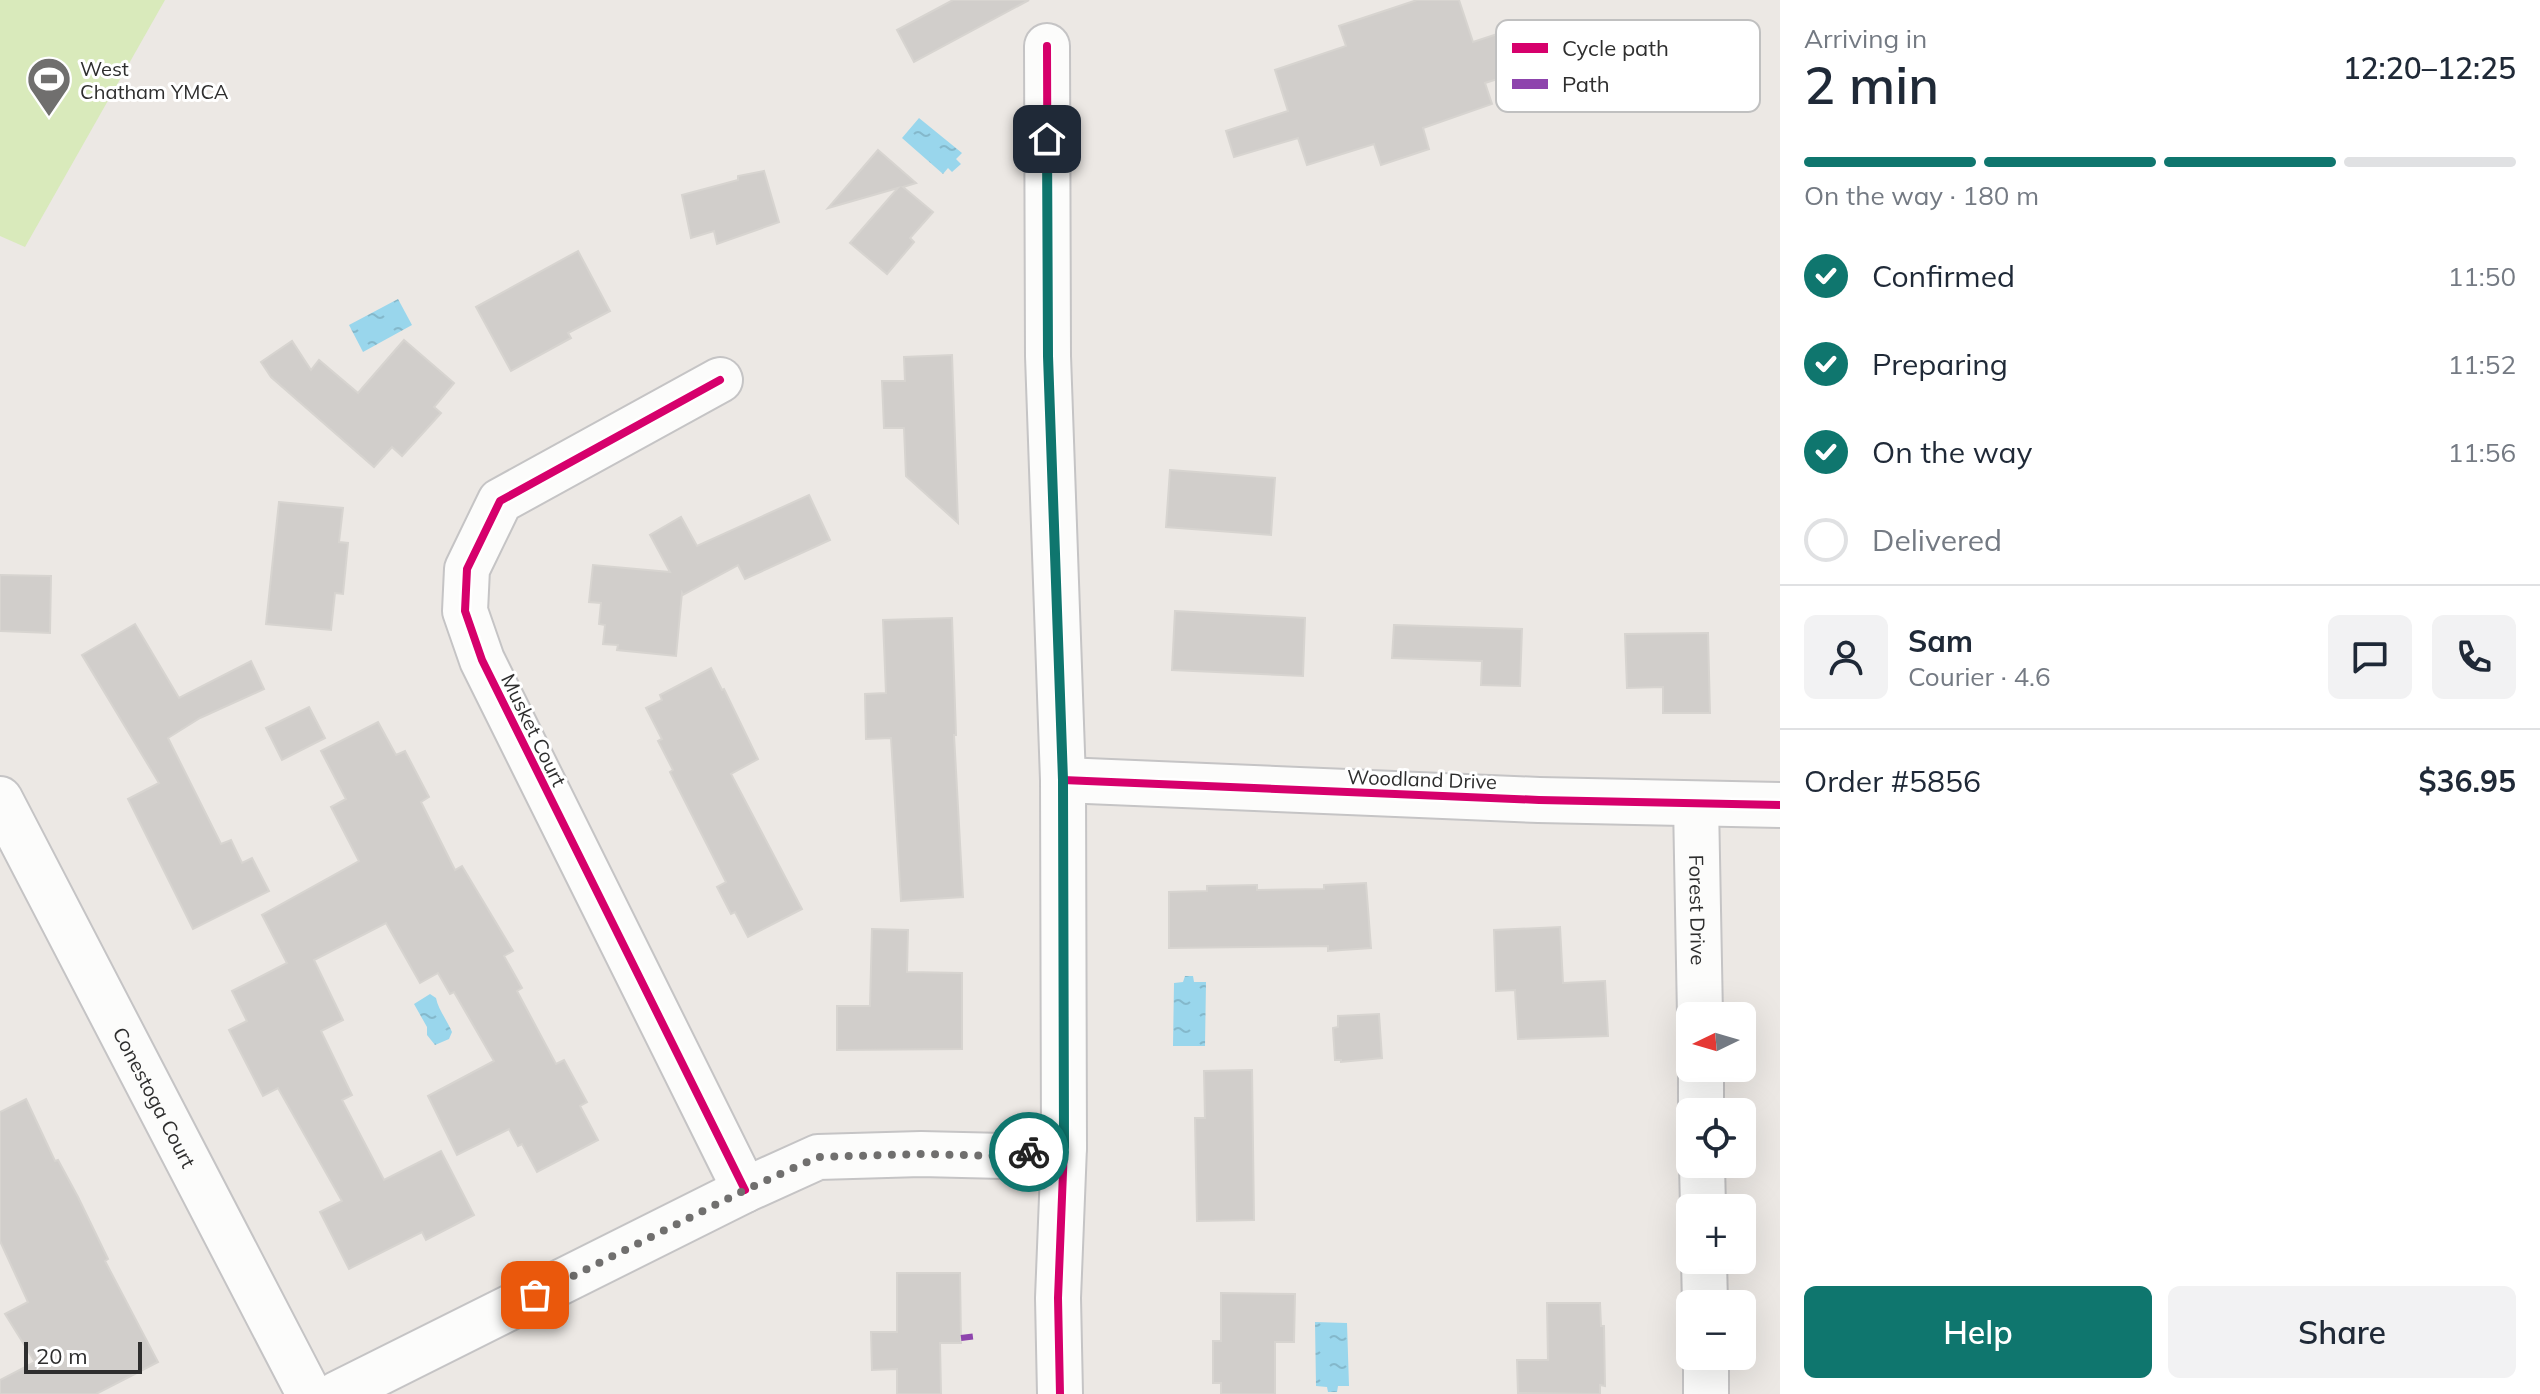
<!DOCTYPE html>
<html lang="en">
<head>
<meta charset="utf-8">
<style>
	body { margin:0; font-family:Mulish,sans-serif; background:#f2f2f3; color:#1f2937; height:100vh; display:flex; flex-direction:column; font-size:30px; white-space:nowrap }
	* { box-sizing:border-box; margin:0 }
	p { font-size:26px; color:#747a83 }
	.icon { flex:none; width:44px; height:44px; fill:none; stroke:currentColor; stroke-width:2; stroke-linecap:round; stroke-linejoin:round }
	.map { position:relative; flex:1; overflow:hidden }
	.drawer { display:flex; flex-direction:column; background:#fff; width:760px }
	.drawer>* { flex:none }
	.needle { width:52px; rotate:265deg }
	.buttons { position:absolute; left:1676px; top:1002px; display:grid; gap:16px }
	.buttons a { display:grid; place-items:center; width:80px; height:80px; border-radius:12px; background:#fff; box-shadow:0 8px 32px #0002; font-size:40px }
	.scale { position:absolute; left:24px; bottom:20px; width:118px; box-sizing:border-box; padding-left:8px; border:4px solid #2e2e2e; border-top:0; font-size:22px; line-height:28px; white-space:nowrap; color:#2e2e2e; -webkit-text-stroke:6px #fff; paint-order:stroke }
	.pin { position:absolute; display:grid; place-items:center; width:68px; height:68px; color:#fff; margin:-34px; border-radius:16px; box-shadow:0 4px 12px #0006 }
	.courier { position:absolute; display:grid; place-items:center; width:80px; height:80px; margin:-40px; border:6px solid #0f766e; border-radius:50%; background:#fff; color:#222; box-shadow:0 2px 10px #0007 }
	.overview em { font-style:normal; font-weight:600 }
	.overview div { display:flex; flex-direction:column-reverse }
	.overview { display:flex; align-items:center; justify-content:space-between; height:136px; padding:0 24px }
	h1 { font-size:52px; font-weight:600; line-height:60px }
	.bar { display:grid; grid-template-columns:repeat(4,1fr); gap:12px 8px; align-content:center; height:96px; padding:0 24px }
	.bar i { height:10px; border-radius:6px; background:#e0e1e3 }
	.bar .selected { background:#0f766e }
	.bar p { grid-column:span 4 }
	.line { display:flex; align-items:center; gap:20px; padding:0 24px; border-top:2px solid #e0e1e3 }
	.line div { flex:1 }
	.round { display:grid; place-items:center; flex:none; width:84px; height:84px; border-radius:12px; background:#f2f2f3 }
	ol { padding:0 24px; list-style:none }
	li { display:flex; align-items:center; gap:24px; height:88px }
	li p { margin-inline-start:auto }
	li .icon { padding:8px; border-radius:50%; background:#0f766e; color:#fff; stroke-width:4 }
	li:last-child { color:#747a83 }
	li i { width:44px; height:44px; border:4px solid #e0e1e3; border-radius:50% }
	.action { display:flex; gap:16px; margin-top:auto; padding:16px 24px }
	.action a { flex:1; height:92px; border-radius:12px; background:#0f766e; color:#fff; font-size:32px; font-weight:600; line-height:92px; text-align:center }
	.action a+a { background:#f2f2f3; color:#1f2937 }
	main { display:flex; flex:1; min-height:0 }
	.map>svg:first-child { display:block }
	.pitch { fill:#d9eabb }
	.water { fill:url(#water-ripples) }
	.building { fill:#d1cecb; stroke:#d7d4d0; stroke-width:2 }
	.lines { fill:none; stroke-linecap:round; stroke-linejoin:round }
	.minor-casing { stroke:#c5c4c5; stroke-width:48 }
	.minor { stroke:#fcfcfb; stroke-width:44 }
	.quiet { stroke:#8e44ad; stroke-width:6; stroke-dasharray:12 6; stroke-linecap:butt }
	.cycleway-casing { stroke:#fff; stroke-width:13 }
	.cycleway { stroke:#d6006c; stroke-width:8 }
	.done { stroke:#706f6e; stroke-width:8; stroke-dasharray:0 14.4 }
	.route { stroke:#0f766e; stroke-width:10 }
	.labels { text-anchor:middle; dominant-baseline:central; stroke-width:6; stroke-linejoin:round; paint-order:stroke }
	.poi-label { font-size:20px; fill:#2e2e2e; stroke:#fff; text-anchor:start }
	.street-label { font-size:20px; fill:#2e2e2e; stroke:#fff }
	.key { fill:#fff; stroke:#c0c0c0; stroke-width:2 }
	.key-label { font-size:22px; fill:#2e2e2e }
</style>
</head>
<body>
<main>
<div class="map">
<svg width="1780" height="1394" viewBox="0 0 1780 1394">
	<defs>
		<pattern id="water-ripples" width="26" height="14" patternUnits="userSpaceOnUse" patternTransform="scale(2)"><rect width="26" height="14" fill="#99d6ec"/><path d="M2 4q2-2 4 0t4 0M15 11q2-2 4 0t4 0" fill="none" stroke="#84b8cb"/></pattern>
	</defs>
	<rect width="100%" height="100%" fill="#ece8e4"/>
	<polygon class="pitch" points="0,0 165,0 25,247 0,236"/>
	<g class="water">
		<polygon points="919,118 962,153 956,159 961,164 952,172 948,168 943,174 902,138"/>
		<polygon points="398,299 412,325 363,352 349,325"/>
		<polygon points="1185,976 1193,976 1194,982 1206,982 1205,1046 1173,1046 1174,983 1183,982"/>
		<path d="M430,994L436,998C438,1009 447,1020 452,1032L449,1039L435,1045L427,1035V1027L414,1004Z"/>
		<polygon points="1315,1322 1347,1323 1349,1386 1338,1386 1337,1392 1328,1392 1327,1387 1316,1386"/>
	</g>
	<g class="building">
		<polygon points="953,0 1029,0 914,62 897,30"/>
		<polygon points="1417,0 1459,0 1473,42 1531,23 1545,64 1485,83 1492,104 1423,128 1429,149 1381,165 1374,144 1307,165 1298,138 1234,157 1226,131 1288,111 1275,70 1346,46 1339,26"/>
		<polygon points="878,150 916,183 903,187 933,212 910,238 914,242 887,274 850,243 898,188 828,208"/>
		<polygon points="764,171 779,222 717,244 714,231 691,238 682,195 738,180 738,176"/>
		<polygon points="578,251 610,311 568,333 571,338 511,371 476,307"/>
		<polygon points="404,340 454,383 434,407 441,413 402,456 392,447 374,467 271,377 261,362 292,341 311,370 319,360 358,393"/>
		<polygon points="952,355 958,523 906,476 904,428 884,428 882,381 905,381 904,357"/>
		<polygon points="1170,470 1275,478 1271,535 1166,527"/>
		<polygon points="809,495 830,540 745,579 738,565 683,595 682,593 676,656 617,650 618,645 603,644 605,625 599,624 601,603 589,602 593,565 670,572 650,535 681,517 697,546"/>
		<polygon points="279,502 343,508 339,542 348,543 343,594 335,593 331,630 266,624"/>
		<polygon points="0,575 51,576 50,633 0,631"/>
		<polygon points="1175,611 1305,618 1303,676 1172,670"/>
		<polygon points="952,618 956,735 954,735 963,897 901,901 891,738 866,739 865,694 886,693 883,620"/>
		<polygon points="135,624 179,698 251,661 264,689 200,718 168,738 221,844 231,840 242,863 252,858 269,891 193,929 128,799 159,783 82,655"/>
		<polygon points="1394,625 1522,629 1520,686 1481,685 1482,661 1392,658"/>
		<polygon points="1708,633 1710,713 1663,713 1663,687 1627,688 1625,634"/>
		<polygon points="711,668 722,690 724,689 758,759 731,774 802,909 748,937 735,912 731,914 717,887 726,882 670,772 673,770 658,741 662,739 646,708 662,700 660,695"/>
		<polygon points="309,707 325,738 282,760 266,728"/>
		<polygon points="378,722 396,755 405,751 429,797 421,802 455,870 462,866 513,951 504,956 522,988 517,991 556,1064 564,1060 587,1102 580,1106 598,1140 537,1172 522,1144 518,1146 509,1129 457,1155 428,1096 494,1061 454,992 450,994 438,973 420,983 386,923 314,960 343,1020 321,1031 352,1095 342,1100 384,1180 441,1151 474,1215 426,1240 422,1232 349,1269 320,1212 342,1201 278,1088 263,1096 229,1030 247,1021 232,991 287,963 262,915 359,861 331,807 346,799 321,751"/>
		<polygon points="1366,883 1371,948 1328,951 1328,946 1169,948 1169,892 1207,891 1207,886 1257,885 1257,890 1324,889 1324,885"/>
		<polygon points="1560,927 1563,983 1605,981 1608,1036 1518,1039 1515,990 1496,991 1494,930"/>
		<polygon points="872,929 908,930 907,972 962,973 962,1049 837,1050 837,1006 870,1006"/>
		<polygon points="1379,1014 1382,1058 1341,1062 1341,1060 1335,1060 1333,1028 1338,1027 1338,1016"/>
		<polygon points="1252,1070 1254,1220 1197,1221 1195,1118 1205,1118 1204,1071"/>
		<polygon points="26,1099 55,1161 58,1160 78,1197 108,1259 105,1261 158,1362 96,1394 0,1394 0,1380 35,1362 5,1314 28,1302 0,1241 0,1112"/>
		<polygon points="897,1273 960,1273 961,1343 940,1343 941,1394 897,1394 897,1369 872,1370 871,1332 897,1332"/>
		<polygon points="1221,1293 1295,1294 1294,1342 1275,1342 1275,1394 1221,1394 1221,1383 1213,1383 1213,1341 1221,1341"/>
		<polygon points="1547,1303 1600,1303 1601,1326 1604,1326 1605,1386 1600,1385 1600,1394 1518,1393 1517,1360 1548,1360"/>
	</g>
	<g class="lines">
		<g class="minor-casing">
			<g id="minor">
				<polyline points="1047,46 1048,356 1063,780 1064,1147 1058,1298 1060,1394"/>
				<polyline points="720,380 500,501 467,569 465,611 482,660 745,1190"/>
				<polyline points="1063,780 1539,800 1780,805"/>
				<path id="s1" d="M0,799L309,1394"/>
				<path id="s2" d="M1696,804L1700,1016"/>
				<polyline points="1701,1068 1701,1112"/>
				<polyline points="1702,1164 1703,1208"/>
				<polyline points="1704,1260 1705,1304"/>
				<polyline points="1706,1356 1706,1394"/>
				<polyline points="337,1394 745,1190 818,1157 921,1154 1004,1156 1064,1147"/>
			</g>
		</g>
		<use href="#minor" class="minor"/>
		<polyline class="quiet" points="961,1338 976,1336"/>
		<g class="cycleway-casing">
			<g id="cycleway">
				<polyline points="1047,46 1048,356 1063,780 1064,1147 1058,1298 1060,1394"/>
				<polyline points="720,380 500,501 467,569 465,611 482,660 745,1190"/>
				<polyline points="1063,780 1539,800 1780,805"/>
			</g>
		</g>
		<use href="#cycleway" class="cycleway"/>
	</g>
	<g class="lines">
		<polyline class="done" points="535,1295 745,1190 818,1157 921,1154 1004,1156 1029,1152"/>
		<polyline class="route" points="1029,1152 1064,1147 1063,780 1048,356 1047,139"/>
	</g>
	<defs>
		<g id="stadium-pin" transform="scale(2.3)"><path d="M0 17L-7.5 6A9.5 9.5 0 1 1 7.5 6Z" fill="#706f6e" stroke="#fff"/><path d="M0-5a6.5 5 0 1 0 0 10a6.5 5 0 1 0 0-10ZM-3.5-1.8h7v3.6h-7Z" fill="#fff"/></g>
	</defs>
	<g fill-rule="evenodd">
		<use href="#stadium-pin" x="49" y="79"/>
	</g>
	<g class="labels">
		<g class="poi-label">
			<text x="80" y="68">West<tspan x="80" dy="23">Chatham YMCA</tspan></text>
		</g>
		<g class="street-label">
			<text transform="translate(534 730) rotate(64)">Musket Court</text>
			<text transform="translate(1422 779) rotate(2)">Woodland Drive</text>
			<text stroke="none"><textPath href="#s2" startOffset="106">Forest Drive</textPath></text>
			<text stroke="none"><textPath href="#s1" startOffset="336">Conestoga Court</textPath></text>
		</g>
	</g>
	<rect x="1496" y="20" width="264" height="92" rx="12" class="key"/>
	<rect x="1512" y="43" width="36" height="10" fill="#d6006c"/>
	<rect x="1512" y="79" width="36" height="10" fill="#8e44ad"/>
	<g class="key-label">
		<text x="1562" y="56">Cycle path</text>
		<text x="1562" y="92">Path</text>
	</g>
</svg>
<div class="buttons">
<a><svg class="needle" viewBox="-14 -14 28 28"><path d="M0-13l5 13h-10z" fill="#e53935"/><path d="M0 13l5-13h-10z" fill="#747a83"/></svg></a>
<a><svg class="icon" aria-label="locate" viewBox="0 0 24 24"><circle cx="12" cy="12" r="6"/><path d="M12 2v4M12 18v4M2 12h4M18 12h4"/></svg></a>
<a>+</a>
<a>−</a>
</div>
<div class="scale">20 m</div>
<div class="pin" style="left:535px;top:1295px;background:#ea580c"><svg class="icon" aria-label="bag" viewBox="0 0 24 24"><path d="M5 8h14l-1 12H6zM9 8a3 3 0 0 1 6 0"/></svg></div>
<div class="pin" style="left:1047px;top:139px;background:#1f2937"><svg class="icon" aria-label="home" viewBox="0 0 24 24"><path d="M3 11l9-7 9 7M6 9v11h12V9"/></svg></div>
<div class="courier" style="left:1029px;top:1152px"><svg class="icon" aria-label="bike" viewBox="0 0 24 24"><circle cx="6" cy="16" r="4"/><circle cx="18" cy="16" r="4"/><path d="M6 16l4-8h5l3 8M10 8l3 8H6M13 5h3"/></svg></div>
</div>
<section class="drawer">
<div class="overview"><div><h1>2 min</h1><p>Arriving in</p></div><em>12:20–12:25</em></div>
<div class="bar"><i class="selected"></i><i class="selected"></i><i class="selected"></i><i></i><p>On the way · 180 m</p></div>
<ol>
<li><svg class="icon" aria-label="check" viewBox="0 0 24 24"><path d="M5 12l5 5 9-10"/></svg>Confirmed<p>11:50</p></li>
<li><svg class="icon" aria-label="check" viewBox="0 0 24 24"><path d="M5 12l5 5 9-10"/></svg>Preparing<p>11:52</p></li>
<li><svg class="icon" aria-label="check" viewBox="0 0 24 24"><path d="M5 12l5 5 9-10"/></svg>On the way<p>11:56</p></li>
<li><i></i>Delivered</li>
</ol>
<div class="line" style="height:144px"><a class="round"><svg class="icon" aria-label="person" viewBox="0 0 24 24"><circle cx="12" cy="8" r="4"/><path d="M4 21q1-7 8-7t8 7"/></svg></a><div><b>Sam</b><p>Courier · 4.6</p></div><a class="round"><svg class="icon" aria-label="chat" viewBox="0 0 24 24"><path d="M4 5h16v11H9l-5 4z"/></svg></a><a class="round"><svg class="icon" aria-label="phone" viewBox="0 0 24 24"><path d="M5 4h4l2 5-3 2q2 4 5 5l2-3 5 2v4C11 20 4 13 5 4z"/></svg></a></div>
<div class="line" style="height:104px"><div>Order #5856</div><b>$36.95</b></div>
<div class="action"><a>Help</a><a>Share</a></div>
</section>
</main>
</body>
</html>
